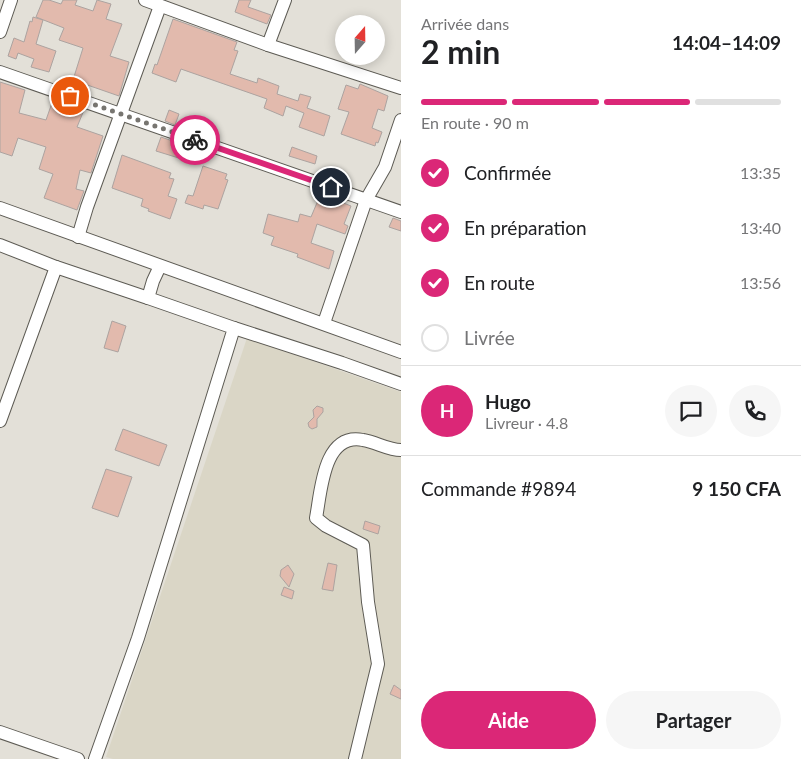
<!DOCTYPE html>
<html lang="fr">
<head>
<meta charset="utf-8">
<style>
	body { margin:0; font-family:Lato,sans-serif; background:#f6f6f6; color:#202124; height:100vh; display:flex; flex-direction:column; font-size:19px; white-space:nowrap }
	* { box-sizing:border-box; margin:0 }
	p { font-size:16px; color:#757577 }
	.icon { flex:none; width:28px; height:28px; fill:none; stroke:currentColor; stroke-width:2; stroke-linecap:round; stroke-linejoin:round }
	.map { position:relative; flex:1; overflow:hidden }
	.panel { display:flex; flex-direction:column; background:#fff; width:400px }
	.panel>* { flex:none }
	.needle { width:32px; rotate:20deg }
	.fabs { position:absolute; left:335px; top:15px; display:grid; gap:10px }
	.fabs a { display:grid; place-items:center; width:50px; height:50px; border-radius:50%; background:#fff; box-shadow:0 2px 12px #0003; font-size:25px }
	.pin { position:absolute; display:grid; place-items:center; width:42px; height:42px; color:#fff; margin:-21px; border:2px solid #fff; border-radius:50%; box-shadow:0 1px 5px #0007 }
	.courier { position:absolute; display:grid; place-items:center; width:50px; height:50px; margin:-25px; border:4px solid #db2777; border-radius:50%; background:#fff; color:#222; box-shadow:0 1px 6px #0007 }
	.head em { font-style:normal; font-weight:700 }
	.head div { display:flex; flex-direction:column-reverse }
	.head { display:flex; align-items:center; justify-content:space-between; height:85px; padding:0 20px }
	h1 { font-size:32px; font-weight:700; line-height:38px }
	.bar { display:grid; grid-template-columns:repeat(4,1fr); gap:8px 5px; align-content:center; height:60px; padding:0 20px }
	.bar i { height:6px; border-radius:4px; background:#e0e0e0 }
	.bar .current { background:#db2777 }
	.bar p { grid-column:span 4 }
	.line { display:flex; align-items:center; gap:12px; padding:0 20px; border-top:1px solid #e0e0e0 }
	.line div { flex:1 }
	.round { display:grid; place-items:center; flex:none; width:52px; height:52px; border-radius:26px; background:#f6f6f6 }
	ol { padding:0 20px; list-style:none }
	li { display:flex; align-items:center; gap:15px; height:55px }
	li p { margin-inline-start:auto }
	li .icon { padding:5px; border-radius:50%; background:#db2777; color:#fff; stroke-width:4 }
	li:last-child { color:#757577 }
	li i { width:28px; height:28px; border:2px solid #e0e0e0; border-radius:50% }
	.cta { display:flex; gap:10px; margin-top:auto; padding:10px 20px }
	.cta a { flex:1; height:58px; border-radius:30px; background:#db2777; color:#fff; font-size:20px; font-weight:700; line-height:58px; text-align:center }
	.cta a+a { background:#f6f6f6; color:#202124 }
	main { display:flex; flex:1; min-height:0 }
	.map>svg:first-child { display:block }
	.built { fill:#dad6c6 }
	.building { fill:#e2baad; stroke:#aca3a0 }
	.lines { fill:none; stroke-linecap:round; stroke-linejoin:round }
	.minor-casing { stroke:#5d5b54; stroke-width:14 }
	.minor { stroke:#fff; stroke-width:12 }
	.done { stroke:#777570; stroke-width:5; stroke-dasharray:0 9 }
	.route { stroke:#db2777; stroke-width:6 }
</style>
</head>
<body>
<main>
<div class="map">
<svg width="401" height="759" viewBox="0 0 401 759">
	<rect width="100%" height="100%" fill="#e3e0d8"/>
	<polygon class="built" points="247,338 401,392 401,759 113,759 106,757"/>
	<g class="building">
		<polygon points="43,0 49,0 61,4 63,0 77,0 75,5 93,11 97,0 111,4 106,19 122,24 110,56 129,62 119,96 73,80 83,48 59,40 64,28 36,17"/>
		<polygon points="239,0 251,0 248,7 271,15 267,24 235,12"/>
		<polygon points="33,17 43,20 36,44 56,51 49,72 31,67 34,59 18,53 16,59 8,56 14,38 24,42 30,21 32,22"/>
		<polygon points="173,19 237,42 234,50 238,51 230,74 257,83 258,78 279,86 277,94 298,101 300,94 311,97 307,108 330,116 324,136 299,127 304,113 286,106 283,116 264,108 267,99 181,69 176,82 152,73 155,64 157,65"/>
		<polygon points="0,82 25,90 19,113 46,120 53,100 84,110 77,127 103,136 91,173 80,170 76,189 84,191 77,210 44,198 53,174 39,169 46,147 18,138 12,156 0,152"/>
		<polygon points="360,84 388,96 384,111 378,109 372,128 382,132 378,143 376,142 375,146 341,134 349,112 338,109 346,85 358,89"/>
		<polygon points="169,110 179,114 175,125 165,121"/>
		<polygon points="161,137 190,147 186,158 182,157 182,159 156,151"/>
		<polygon points="292,147 317,156 315,164 289,156"/>
		<polygon points="122,155 171,173 169,178 174,179 168,196 177,199 170,219 148,211 149,209 141,206 143,199 112,188"/>
		<polygon points="203,166 227,174 225,179 228,180 218,209 204,205 203,209 185,203 188,195 193,196"/>
		<polygon points="319,198 340,206 341,202 351,206 344,224 348,226 345,234 317,224 311,243 334,251 329,269 297,257 298,254 271,245 274,237 263,233 268,214 298,222 300,214 311,217"/>
		<polygon points="393,218 401,221 401,231 389,227"/>
		<polygon points="112,321 126,326 118,352 104,348"/>
		<polygon points="317,406 323,408 323,412 317,419 317,427 312,429 309,427 308,423 314,417 313,410"/>
		<polygon points="123,429 167,445 159,466 115,450"/>
		<polygon points="106,469 132,477 118,517 92,508"/>
		<polygon points="365,521 380,526 378,534 363,529"/>
		<polygon points="328,563 337,565 333,591 322,589"/>
		<polygon points="288,565 294,574 289,587 280,576 281,570"/>
		<polygon points="284,587 294,591 292,599 281,595"/>
		<polygon points="394,685 401,690 401,699 390,694"/>
	</g>
	<g class="lines">
		<g class="minor-casing">
			<g id="minor">
				<polyline points="145,0 268,45 401,88"/>
				<polyline points="0,32 11,0"/>
				<polyline points="268,45 285,0"/>
				<polyline points="0,72 401,212"/>
				<polyline points="0,208 401,352"/>
				<polyline points="78,237 87,207 160,6"/>
				<polyline points="0,245 56,267"/>
				<polyline points="324,323 366,200 385,167 401,120"/>
				<polyline points="234,328 342,363 401,384"/>
				<polyline points="0,421 56,267 148,298"/>
				<polyline points="0,732 78,759"/>
				<polyline points="95,759 138,638 234,328 148,298 153,281 160,266"/>
				<path d="M355,759L378,664L368,602L363,545L326,526L316,518C321,492 323,432 363,440C376,442 388,450 401,450"/>
			</g>
		</g>
		<use href="#minor" class="minor"/>
	</g>
	<g class="lines">
		<polyline class="done" points="70,96 195,140"/>
		<polyline class="route" points="195,140 331,187"/>
	</g>
</svg>
<div class="fabs">
<a><svg class="needle" viewBox="-14 -14 28 28"><path d="M0-13l5 13h-10z" fill="#e53935"/><path d="M0 13l5-13h-10z" fill="#757577"/></svg></a>
</div>
<div class="pin" style="left:70px;top:96px;background:#ea580c"><svg class="icon" aria-label="bag" viewBox="0 0 24 24"><path d="M5 8h14l-1 12H6zM9 8a3 3 0 0 1 6 0"/></svg></div>
<div class="pin" style="left:331px;top:187px;background:#1f2937"><svg class="icon" aria-label="home" viewBox="0 0 24 24"><path d="M3 11l9-7 9 7M6 9v11h12V9"/></svg></div>
<div class="courier" style="left:195px;top:140px"><svg class="icon" aria-label="bike" viewBox="0 0 24 24"><circle cx="6" cy="16" r="4"/><circle cx="18" cy="16" r="4"/><path d="M6 16l4-8h5l3 8M10 8l3 8H6M13 5h3"/></svg></div>
</div>
<section class="panel">
<div class="head"><div><h1>2 min</h1><p>Arrivée dans</p></div><em>14:04–14:09</em></div>
<div class="bar"><i class="current"></i><i class="current"></i><i class="current"></i><i></i><p>En route · 90 m</p></div>
<ol>
<li><svg class="icon" aria-label="check" viewBox="0 0 24 24"><path d="M5 12l5 5 9-10"/></svg>Confirmée<p>13:35</p></li>
<li><svg class="icon" aria-label="check" viewBox="0 0 24 24"><path d="M5 12l5 5 9-10"/></svg>En préparation<p>13:40</p></li>
<li><svg class="icon" aria-label="check" viewBox="0 0 24 24"><path d="M5 12l5 5 9-10"/></svg>En route<p>13:56</p></li>
<li><i></i>Livrée</li>
</ol>
<div class="line" style="height:90px"><b class="round" style="background:#db2777;color:#fff">H</b><div><b>Hugo</b><p>Livreur · 4.8</p></div><a class="round"><svg class="icon" aria-label="chat" viewBox="0 0 24 24"><path d="M4 5h16v11H9l-5 4z"/></svg></a><a class="round"><svg class="icon" aria-label="phone" viewBox="0 0 24 24"><path d="M5 4h4l2 5-3 2q2 4 5 5l2-3 5 2v4C11 20 4 13 5 4z"/></svg></a></div>
<div class="line" style="height:65px"><div>Commande #9894</div><b>9 150 CFA</b></div>
<div class="cta"><a>Aide</a><a>Partager</a></div>
</section>
</main>
</body>
</html>
